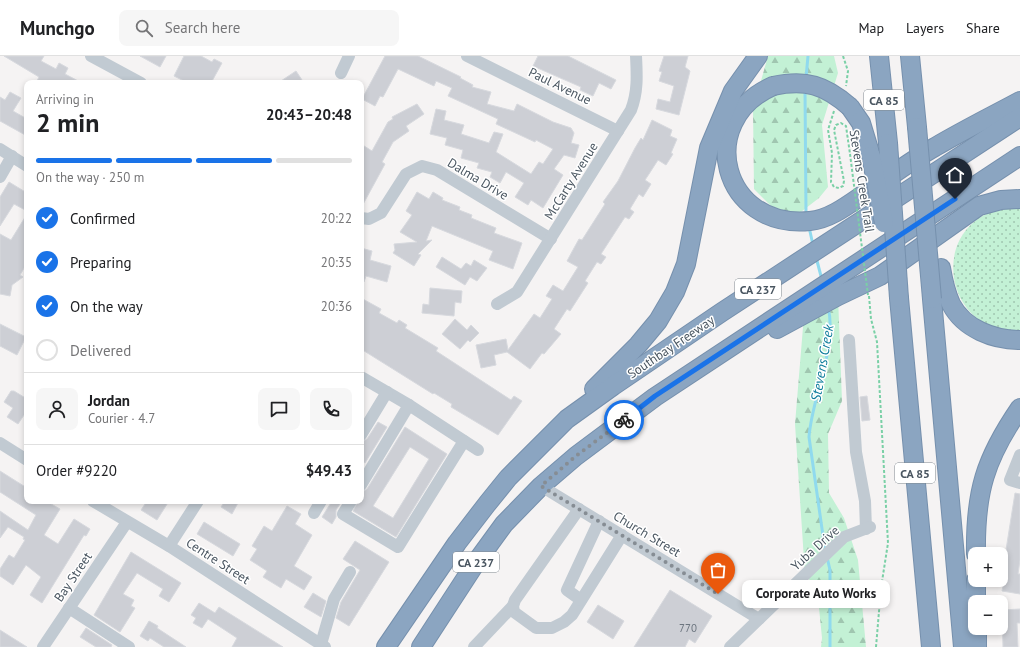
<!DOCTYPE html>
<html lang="en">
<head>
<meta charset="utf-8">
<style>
	body { margin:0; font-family:"PT Sans",sans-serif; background:#f6f6f6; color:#202124; height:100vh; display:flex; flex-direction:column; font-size:15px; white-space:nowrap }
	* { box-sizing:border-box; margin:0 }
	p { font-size:13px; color:#757577 }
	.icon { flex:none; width:22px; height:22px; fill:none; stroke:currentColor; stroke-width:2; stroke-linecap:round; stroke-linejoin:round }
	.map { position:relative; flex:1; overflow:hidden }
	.panel { position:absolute; left:24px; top:24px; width:340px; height:424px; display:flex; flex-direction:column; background:#fff; border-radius:8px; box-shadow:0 2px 6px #0003 }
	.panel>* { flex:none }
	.controls { position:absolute; left:968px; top:491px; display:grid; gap:8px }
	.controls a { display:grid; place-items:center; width:40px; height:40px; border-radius:8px; background:#fff; box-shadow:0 2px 6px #0003; font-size:20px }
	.pin { position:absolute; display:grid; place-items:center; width:34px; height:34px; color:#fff; margin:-41px -17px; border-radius:50% 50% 50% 0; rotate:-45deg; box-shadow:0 0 4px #0007 }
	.pin .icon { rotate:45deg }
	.courier { position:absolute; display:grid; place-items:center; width:40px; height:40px; margin:-20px; border:3px solid #1a73e8; border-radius:50%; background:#fff; color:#222; box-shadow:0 1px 5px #0007 }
	.bubble { position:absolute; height:28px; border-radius:8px; background:#fff; box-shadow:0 2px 6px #0003; font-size:13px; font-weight:800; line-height:28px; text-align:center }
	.head em { font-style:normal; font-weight:800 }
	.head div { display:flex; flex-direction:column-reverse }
	.head { display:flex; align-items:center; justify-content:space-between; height:68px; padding:0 12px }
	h1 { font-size:26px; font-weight:800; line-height:30px }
	.bar { display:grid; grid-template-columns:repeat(4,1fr); gap:6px 4px; align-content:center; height:48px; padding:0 12px }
	.bar i { height:5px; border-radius:3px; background:#e0e0e0 }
	.bar .current { background:#1a73e8 }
	.bar p { grid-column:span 4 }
	.line { display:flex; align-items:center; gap:10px; padding:0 12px; border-top:1px solid #e0e0e0 }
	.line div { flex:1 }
	.round { display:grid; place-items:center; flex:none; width:42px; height:42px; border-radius:8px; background:#f6f6f6 }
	ol { padding:0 12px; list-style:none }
	li { display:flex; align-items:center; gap:12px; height:44px }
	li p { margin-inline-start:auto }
	li .icon { padding:4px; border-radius:50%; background:#1a73e8; color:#fff; stroke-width:4 }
	li:last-child { color:#757577 }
	li i { width:22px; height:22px; border:2px solid #e0e0e0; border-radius:50% }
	header { display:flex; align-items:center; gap:24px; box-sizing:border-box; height:56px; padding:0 20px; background:#fff; border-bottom:1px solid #e0e0e0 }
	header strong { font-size:19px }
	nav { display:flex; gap:22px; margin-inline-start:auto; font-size:14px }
	.search { width:280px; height:36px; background:#f6f6f6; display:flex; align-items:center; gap:10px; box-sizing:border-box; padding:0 14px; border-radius:8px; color:#757577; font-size:15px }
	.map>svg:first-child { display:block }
	.grass { fill:url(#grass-dots) }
	.forest { fill:url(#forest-firs) }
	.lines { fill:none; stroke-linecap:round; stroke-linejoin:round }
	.stream { stroke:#90daee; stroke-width:3 }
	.building { fill:#cdcfd5; stroke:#d7d9de; fill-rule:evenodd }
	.highway-casing { stroke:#7690ad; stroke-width:20 }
	.path { stroke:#7ad0a6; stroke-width:2; stroke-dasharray:3 2; stroke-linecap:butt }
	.minor { stroke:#c1cad2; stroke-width:12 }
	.highway { stroke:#8ba5c1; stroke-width:18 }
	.highway-bridge-casing { stroke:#7690ad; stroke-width:20; stroke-linecap:butt }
	.path-bridge { stroke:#7ad0a6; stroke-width:2; stroke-dasharray:3 2; stroke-linecap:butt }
	.highway-bridge { stroke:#8ba5c1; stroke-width:18 }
	.done { stroke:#868d94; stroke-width:4; stroke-dasharray:0 7.2 }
	.route { stroke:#1a73e8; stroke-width:5 }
	.labels { text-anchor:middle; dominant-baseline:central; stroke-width:3; stroke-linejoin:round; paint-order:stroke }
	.number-label { font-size:11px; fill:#6b747e }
	.shield { fill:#fff; stroke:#808990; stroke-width:1 }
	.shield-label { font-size:12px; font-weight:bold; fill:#4a5661 }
	.street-label { font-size:13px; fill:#4a5661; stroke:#fff }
	.water-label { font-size:14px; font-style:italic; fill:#0c7c9b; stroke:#fff }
</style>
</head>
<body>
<header>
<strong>Munchgo</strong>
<div class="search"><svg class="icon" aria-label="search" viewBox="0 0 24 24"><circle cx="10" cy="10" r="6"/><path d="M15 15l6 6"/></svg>Search here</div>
<nav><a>Map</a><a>Layers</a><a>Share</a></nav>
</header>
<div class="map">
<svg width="1020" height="591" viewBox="0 0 1020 591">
	<defs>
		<pattern id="grass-dots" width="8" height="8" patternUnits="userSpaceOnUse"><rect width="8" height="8" fill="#c3f1d5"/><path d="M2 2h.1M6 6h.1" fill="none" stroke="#a0c6b0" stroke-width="1.8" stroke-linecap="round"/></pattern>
		<pattern id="forest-firs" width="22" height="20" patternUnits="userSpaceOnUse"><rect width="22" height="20" fill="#c3f1d5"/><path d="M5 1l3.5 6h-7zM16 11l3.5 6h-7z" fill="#a0c6b0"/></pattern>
	</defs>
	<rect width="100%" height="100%" fill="#f5f3f3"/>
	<path class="grass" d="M1012,152L1020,153V274C1015,274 1009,276 1005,275C945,264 933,179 991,156C998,154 1006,153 1012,152Z"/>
	<g class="forest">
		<polygon points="768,0 834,0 838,17 822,69 828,131 819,142 797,159 771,150 754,133 753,53"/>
		<polygon points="838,240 842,345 828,378 829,437 844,462 858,504 866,591 821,591 822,582 817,532 805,519 795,368 804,259"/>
	</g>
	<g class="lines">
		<g class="stream">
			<polyline points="806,22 808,0"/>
			<polyline points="805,34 806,158"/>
			<polyline points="809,171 813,189"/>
			<polyline points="816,201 822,224"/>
			<path d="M825,494L809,381C812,340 838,290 828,251"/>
			<polyline points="827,501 830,514 830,591"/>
		</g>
	</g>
	<g class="building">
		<polygon points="4,0 44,0 41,5 56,13 59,7 68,12 65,18 82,27 36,27 39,21"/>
		<polygon points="140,0 166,0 160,11"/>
		<polygon points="184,0 201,0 212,6 214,3 222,7 211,27 188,27 174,20"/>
		<polygon points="385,0 418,0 461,21 460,22 473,29 472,31 491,36 487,48 514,55 517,48 553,66 571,72 574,77 571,87 579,89 575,102 564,99 554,113 563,119 543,152 531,144 528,149 515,141 524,127 506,116 500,127 490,121 492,116 477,112 479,107 461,102 463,94 445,89 447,82 430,78 436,53 446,55 444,64 464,69 461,78 489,87 494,76 503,78 496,96 531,118 539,106 543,108 553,93 536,84 535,86 496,68 498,63 448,40 452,32 436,25 434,30 398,13 383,41 380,40 375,50 362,43"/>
		<polygon points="538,0 568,0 616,24 611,33 599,27 593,40 580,34 581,31 533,10"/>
		<polygon points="664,0 688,0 685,11 690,15 679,59 656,53 658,43 670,46 674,30 659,25 662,16 659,15"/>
		<polygon points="296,15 302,24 297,27 278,27"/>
		<polygon points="10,36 21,42 13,55 27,63 27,80 0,65 0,41 5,44"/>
		<polygon points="417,48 424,58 406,70 409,75 393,86 382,106 385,108 361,152 361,88 372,95 388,66 393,63 392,61"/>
		<polygon points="652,64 672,74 670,80 677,83 671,97 673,98 666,109 658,104 649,118 645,124 651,128 643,141 639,138 630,153 634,156 629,163 625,161 601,198 606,201 601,208 597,206 585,225 588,227 570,255 567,253 554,273 561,278 544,298 542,297 530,313 507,296 494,299 496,309 481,312 476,289 506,283 508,294 534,258 540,262 552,243 546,240 553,229 563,235 578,211 567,205 574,192 579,183 582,184 605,148 603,146 618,125 635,92 641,82 643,84"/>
		<polygon points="9,126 27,137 27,155 14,148 0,170 0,141"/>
		<polygon points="417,136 429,143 433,136 443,142 442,144 460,151 459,154 472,159 471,162 496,172 494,177 522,187 513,213 489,204 493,195 432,170 426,185 432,184 418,198 421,199 414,210 393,197 395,194 394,188 417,186 400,176 412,159 406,155"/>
		<polygon points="27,158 27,207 20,219 23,221 12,229 10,240 0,238 0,178 11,184"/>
		<polygon points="361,192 372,195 370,204 391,210 387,226 366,220 364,226 361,226"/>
		<polygon points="442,201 461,213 466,207 471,210 474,204 487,212 477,225 470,221 465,229 436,211"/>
		<polygon points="430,232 462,235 461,247 455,246 454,260 422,257 423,248 429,249"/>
		<polygon points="361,242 381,253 379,257 397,267 399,264 407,269 405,272 438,292 436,295 511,344 514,340 522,345 498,379 451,351 452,348 434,337 433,338 361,293"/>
		<polygon points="455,263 467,274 471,269 479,277 470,286 468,284 460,293 442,278"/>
		<polygon points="0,268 26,281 17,299 0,290"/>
		<polygon points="11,335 14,335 27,343 27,361 24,359 18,368 7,361 13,352 4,346"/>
		<polygon points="867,340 870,364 862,365 860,341"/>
		<polygon points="378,366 387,371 365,407 361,404 361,386 367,383"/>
		<path d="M405,371L447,398L396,481L353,455L358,445H361V437L367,433ZM410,391L429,403L393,462L373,450Z"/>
		<polygon points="0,415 27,432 27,445 46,445 60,453 44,479 58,488 74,463 90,473 86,480 84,479 42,547 30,539 41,521 26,509 13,529 0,520 0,513 9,499 14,502 25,484 23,483 24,481 8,471 0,482 0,455 28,474 36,459 0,436"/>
		<polygon points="1015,437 1020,438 1020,504 1018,518 1020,518 1020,538 1002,535 1005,519 1002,519"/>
		<polygon points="147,445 169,445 157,464 141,454"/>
		<polygon points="225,445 239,445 232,458 221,451"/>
		<polygon points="332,445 342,445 336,454 336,461 332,468 322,461"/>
		<polygon points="287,450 301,458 295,468 312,479 294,510 312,521 304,534 286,523 281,532 263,521 267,515 250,504 257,493 252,490 264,470 272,475"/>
		<polygon points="204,466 240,488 233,500 197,478"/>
		<polygon points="355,485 389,506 349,570 336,562 341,546 360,514 343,503"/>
		<polygon points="131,496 181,527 169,546 159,540 163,533 137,517 123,538 134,544 131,550 135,552 120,576 94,559"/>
		<polygon points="670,534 712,560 695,587 689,583 685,591 634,591"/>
		<polygon points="313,537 326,545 321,561 304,551"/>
		<polygon points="199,547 215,557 219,551 283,591 232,591 237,582 208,563 202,572 193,567 196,562 191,559"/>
		<polygon points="598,549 624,565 613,583 587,566"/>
		<polygon points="1020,553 1020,567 1017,567 1018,591 1003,591 1002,554"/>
		<polygon points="149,565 158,570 157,572 186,591 164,591 150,582 148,585 140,580"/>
		<polygon points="86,572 112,589 111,591 96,591 80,581"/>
		<polygon points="0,574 27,591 0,591"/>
	</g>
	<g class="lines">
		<g class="highway-casing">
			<g id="highway">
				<polyline points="879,0 888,87"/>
				<polyline points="910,0 917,71"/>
				<path d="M773,30C694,65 722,174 810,165C830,163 848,149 864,138C887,123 910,105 935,91C962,75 992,60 1020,45"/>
				<polyline points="850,51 861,67 871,100"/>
				<path d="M941,212C943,224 946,237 951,248C964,273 994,284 1020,284"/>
				<polyline points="899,242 931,591"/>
				<polyline points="932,243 963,591"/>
				<polyline points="777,273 838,240 880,220 979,150 1001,144 1020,143"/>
				<polyline points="594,333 638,289 658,265 675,236 686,208 709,92 733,35 758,0"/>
				<path d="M976,498C975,436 985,403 1020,352"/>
				<polyline points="976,524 976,546"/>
				<polyline points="977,572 977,591"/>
				<polyline points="386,591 457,487 487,448 508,422 567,363 613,330 722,256 1020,61"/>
				<polyline points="421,591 477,505 504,468 541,430 576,400 655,341 1020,100"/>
			</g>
		</g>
		<g class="path">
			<polyline points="843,0 848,15 846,30"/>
			<polyline points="834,55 828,74 832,97 831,126 834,131 839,132 843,130 844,125 834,74 836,69 841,67 846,70 850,98"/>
			<polyline points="869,240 871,263 877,286 888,487 881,532 876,591"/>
		</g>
		<g class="minor">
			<polyline points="91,0 141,27"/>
			<polyline points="467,0 618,75"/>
			<polyline points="341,17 349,0"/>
			<polyline points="0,93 27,110"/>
			<polyline points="0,121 12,100"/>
			<polyline points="361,162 369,163 381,157 406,118 422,110 437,114 551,183"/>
			<path d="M497,248L517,236L631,54C638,36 637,19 636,0"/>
			<polyline points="849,284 856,396 865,445 866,473"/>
			<polyline points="361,321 409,349 478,394"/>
			<polyline points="361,379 387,336"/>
			<polyline points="0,387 27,404"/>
			<polyline points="1020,399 1010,424 1020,427"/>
			<polyline points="361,429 409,349"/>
			<polyline points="541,430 759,563"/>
			<polyline points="93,445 169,490 325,591"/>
			<polyline points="351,445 343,458 398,491 464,385"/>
			<polyline points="579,453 515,544 513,550 514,556 536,572 552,572 564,566 572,559 622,479"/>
			<polyline points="314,457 321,445"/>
			<polyline points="169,490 198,445"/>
			<polyline points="581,544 567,534 599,465"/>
			<polyline points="69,552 129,591"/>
			<polyline points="321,588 334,543 350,516"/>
			<polyline points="43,591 127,466"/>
			<polyline points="474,591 513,550"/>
			<polyline points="730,591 844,481 870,471"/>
		</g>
		<use href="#highway" class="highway"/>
		<g class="highway-bridge-casing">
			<g id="highway-bridge">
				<path d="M773,30C806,23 825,29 850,51"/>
				<polyline points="917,71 932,243"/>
				<polyline points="888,87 899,242"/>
				<polyline points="871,100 884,167"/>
			</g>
		</g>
		<polyline class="path-bridge" points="850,98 868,239"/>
		<use href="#highway-bridge" class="highway-bridge"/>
	</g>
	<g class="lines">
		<polyline class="done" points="624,364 576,400 541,430 718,538"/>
		<polyline class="route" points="624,364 655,340 955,143"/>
	</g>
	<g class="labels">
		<g class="number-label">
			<text x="688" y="572">770</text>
		</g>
		<g class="shield">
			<rect x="864" y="34" width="40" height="20" rx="3"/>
			<rect x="735" y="223" width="46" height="20" rx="3"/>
			<rect x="895" y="407" width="40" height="20" rx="3"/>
			<rect x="453" y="496" width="46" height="20" rx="3"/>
		</g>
		<g class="shield-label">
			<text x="884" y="44">CA 85</text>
			<text x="758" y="233">CA 237</text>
			<text x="915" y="417">CA 85</text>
			<text x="476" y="506">CA 237</text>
		</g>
		<g class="street-label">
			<text transform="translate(560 30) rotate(26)">Paul Avenue</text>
			<text transform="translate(478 123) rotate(31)">Dalma Drive</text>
			<text transform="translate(571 125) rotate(-58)">McCarty Avenue</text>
			<text transform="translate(862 125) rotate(81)">Stevens Creek Trail</text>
			<text transform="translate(671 291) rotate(-34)">Southbay Freeway</text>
			<text transform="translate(647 478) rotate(31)">Church Street</text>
			<text transform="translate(815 492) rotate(-42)">Yuba Drive</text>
			<text transform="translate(218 505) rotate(33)">Centre Street</text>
			<text transform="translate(73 521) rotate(-56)">Bay Street</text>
		</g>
		<g class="water-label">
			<text transform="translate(822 307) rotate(-80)">Stevens Creek</text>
		</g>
	</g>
</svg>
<div class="controls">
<a>+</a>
<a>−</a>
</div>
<div class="pin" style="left:718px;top:538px;background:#ea580c"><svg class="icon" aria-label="bag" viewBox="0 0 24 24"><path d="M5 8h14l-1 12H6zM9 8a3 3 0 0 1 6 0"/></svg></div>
<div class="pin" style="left:955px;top:143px;background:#1f2937"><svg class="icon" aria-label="home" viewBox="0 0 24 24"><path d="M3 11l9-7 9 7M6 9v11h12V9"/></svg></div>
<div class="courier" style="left:624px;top:364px"><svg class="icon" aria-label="bike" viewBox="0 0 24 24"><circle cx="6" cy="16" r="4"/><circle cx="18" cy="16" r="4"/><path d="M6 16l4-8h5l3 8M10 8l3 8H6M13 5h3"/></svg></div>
<div class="bubble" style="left:742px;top:524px;width:148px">Corporate Auto Works</div>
<section class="panel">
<div class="head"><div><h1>2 min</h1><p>Arriving in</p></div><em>20:43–20:48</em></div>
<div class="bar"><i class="current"></i><i class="current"></i><i class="current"></i><i></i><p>On the way · 250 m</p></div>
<ol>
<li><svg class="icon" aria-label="check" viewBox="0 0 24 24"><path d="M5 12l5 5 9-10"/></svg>Confirmed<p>20:22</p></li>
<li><svg class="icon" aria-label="check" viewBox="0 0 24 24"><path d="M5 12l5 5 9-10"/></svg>Preparing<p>20:35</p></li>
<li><svg class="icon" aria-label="check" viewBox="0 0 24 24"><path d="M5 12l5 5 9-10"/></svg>On the way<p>20:36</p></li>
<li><i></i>Delivered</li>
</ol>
<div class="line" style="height:72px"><a class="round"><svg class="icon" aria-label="person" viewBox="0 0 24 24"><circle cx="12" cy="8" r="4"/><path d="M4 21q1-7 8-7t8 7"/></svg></a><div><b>Jordan</b><p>Courier · 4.7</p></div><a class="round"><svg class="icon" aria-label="chat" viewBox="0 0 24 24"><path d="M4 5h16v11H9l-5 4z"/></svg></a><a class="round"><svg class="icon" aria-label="phone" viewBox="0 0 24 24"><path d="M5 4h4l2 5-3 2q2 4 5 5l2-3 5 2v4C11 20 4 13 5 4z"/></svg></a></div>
<div class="line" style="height:52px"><div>Order #9220</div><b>$49.43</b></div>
</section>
</div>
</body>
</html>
